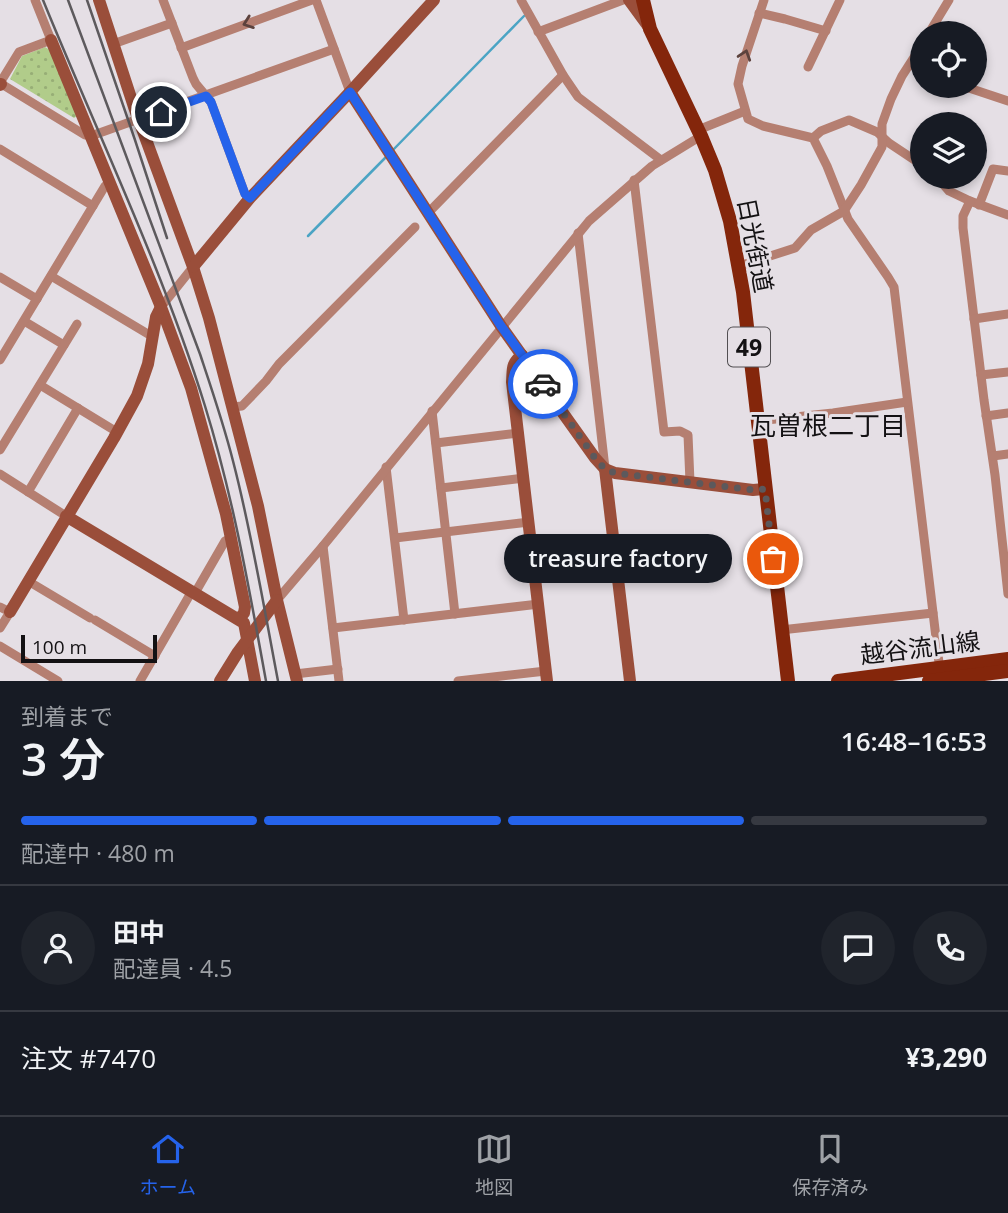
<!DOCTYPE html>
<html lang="ja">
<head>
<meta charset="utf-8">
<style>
	body { margin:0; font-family:"Open Sans","Noto Sans JP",sans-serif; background:#20242c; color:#f1f3f6; height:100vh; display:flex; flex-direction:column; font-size:26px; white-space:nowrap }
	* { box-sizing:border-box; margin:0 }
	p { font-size:23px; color:#9ea1a6 }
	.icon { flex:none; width:38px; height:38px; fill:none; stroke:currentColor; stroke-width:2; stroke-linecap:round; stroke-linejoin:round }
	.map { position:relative; height:681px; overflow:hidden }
	.panel { display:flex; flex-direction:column; background:#171b24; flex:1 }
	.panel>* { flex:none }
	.buttons { position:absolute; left:910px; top:21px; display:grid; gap:14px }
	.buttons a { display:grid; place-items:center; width:77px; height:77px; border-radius:50%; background:#171b24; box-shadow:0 4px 10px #0003; font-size:35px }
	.scale { position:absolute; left:21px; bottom:18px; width:136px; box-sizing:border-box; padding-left:7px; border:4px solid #131113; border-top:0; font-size:19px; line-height:24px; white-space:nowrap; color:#131113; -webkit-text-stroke:5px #e5dfe5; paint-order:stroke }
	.pin { position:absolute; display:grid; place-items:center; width:60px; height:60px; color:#fff; margin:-30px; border:4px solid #fff; border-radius:50%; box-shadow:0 2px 7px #0007 }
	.courier { position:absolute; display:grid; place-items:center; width:70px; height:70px; margin:-35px; border:5px solid #2563eb; border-radius:50%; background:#fff; color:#222; box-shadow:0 2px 9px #0007 }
	.bubble { position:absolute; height:49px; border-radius:24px; background:#171b24; box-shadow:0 4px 10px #0003; font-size:23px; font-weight:600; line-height:49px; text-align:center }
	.head em { font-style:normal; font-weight:600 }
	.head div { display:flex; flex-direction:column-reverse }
	.head { display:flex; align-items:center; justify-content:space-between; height:119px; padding:0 21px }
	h1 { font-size:46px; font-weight:600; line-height:52px }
	.bar { display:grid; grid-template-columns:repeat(4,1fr); gap:10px 7px; align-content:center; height:84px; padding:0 21px }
	.bar i { height:9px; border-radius:5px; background:#363941 }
	.bar .current { background:#2563eb }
	.bar p { grid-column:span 4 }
	.line { display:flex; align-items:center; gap:18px; padding:0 21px; border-top:2px solid #363941 }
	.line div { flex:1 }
	.round { display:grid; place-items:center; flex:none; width:74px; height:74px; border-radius:37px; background:#20242c }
	.menu { display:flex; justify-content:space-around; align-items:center; height:98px; border-top:2px solid #363941; background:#171b24; font-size:19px; color:#9ea1a6 }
	.menu a { display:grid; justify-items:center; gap:4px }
	.menu .current { color:#2563eb }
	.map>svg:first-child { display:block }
	.park { fill:url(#park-dots) }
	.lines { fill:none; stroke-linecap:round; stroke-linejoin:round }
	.stream { stroke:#4ba4c4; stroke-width:2.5 }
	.street { stroke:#b57f71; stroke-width:9 }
	.secondary { stroke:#9a4e3a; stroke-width:12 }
	.primary { stroke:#84260b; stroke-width:14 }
	.rail { stroke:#5d5a5d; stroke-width:2.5 }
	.oneway { stroke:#5c423d }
	.done { stroke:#5c595c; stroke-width:7; stroke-dasharray:0 12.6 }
	.route { stroke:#2563eb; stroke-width:9 }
	.labels { text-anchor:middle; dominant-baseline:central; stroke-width:6; stroke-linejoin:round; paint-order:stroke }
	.shield { fill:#e5dfe5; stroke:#524f52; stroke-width:2 }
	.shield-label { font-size:23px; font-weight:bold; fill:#131113 }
	.street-label { font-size:24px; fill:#131113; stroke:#e5dfe5 }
	.neighbourhood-label { font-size:26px; fill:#131113; stroke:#e5dfe5 }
</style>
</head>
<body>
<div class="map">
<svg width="1008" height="681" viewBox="0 0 1008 681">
	<defs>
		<pattern id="park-dots" width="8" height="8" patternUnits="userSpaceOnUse" patternTransform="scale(1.75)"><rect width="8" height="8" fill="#b1cc8a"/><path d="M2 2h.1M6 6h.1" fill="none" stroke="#97ae76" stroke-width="1.8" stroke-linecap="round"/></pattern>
	</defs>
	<rect width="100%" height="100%" fill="#e5dfe5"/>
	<polygon class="park" points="45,47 50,50 77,116 74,118 10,79 22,56"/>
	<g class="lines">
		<g class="stream">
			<polyline points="392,151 524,16"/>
			<polyline points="308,236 387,156"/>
		</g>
		<g class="street">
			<polyline points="163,0 193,78 196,84 211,102 245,194 250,198"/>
			<polyline points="316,0 350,92"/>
			<polyline points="521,0 563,75 578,97 661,160"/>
			<polyline points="764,0 742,66 738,84 748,119 763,126 813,138 827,166 848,219 888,277 894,287 940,671"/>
			<polyline points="759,13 785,19 826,31"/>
			<polyline points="538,32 623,0"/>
			<polyline points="929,33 949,0"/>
			<polyline points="113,44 172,23"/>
			<polyline points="181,48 312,0"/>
			<polyline points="911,65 922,70"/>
			<polyline points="808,67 840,0"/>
			<polyline points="0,83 19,52 51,40 35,0"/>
			<polyline points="0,83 85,135 90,133"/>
			<polyline points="963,86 1008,101"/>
			<polyline points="698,130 745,111"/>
			<polyline points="91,136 334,49"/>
			<polyline points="813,138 821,131 849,120 877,132 889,143 922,165"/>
			<polyline points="0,149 93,206"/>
			<polyline points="937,177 949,191 970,201 1008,215"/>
			<polyline points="634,180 664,432 680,431 688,435 690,482"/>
			<polyline points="970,201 963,216 963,228 984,400 995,475 1008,594"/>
			<polyline points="979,205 993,169 1008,171"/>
			<polyline points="428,213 563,75"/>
			<polyline points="578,233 605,468"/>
			<polyline points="739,266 795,248 811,230 844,211 861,185 882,147 882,124 891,99 902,76 922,45"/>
			<polyline points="51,276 153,337"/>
			<polyline points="0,277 37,299"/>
			<polyline points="161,307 193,267"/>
			<polyline points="974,319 1008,314"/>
			<polyline points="24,321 64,345"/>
			<polyline points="0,360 105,186 111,184"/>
			<polyline points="981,375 1008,372"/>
			<polyline points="40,385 117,432"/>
			<polyline points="232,407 242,406 266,381 279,364 415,227"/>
			<polyline points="432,411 455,614"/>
			<polyline points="986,416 1008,413"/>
			<polyline points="758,421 833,413 907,402"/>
			<polyline points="436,443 519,433"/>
			<polyline points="0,450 77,324"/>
			<polyline points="993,456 1008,454"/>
			<polyline points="386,467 404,620"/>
			<polyline points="0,474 66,516"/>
			<polyline points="441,488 524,478"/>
			<polyline points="28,492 78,408"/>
			<polyline points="395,538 529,522"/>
			<polyline points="323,546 339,681"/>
			<polyline points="28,581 90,618"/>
			<polyline points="195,593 225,541 231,538"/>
			<polyline points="277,600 323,546 589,221 652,166 701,136"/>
			<polyline points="0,607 10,612 0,628"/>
			<polyline points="95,620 155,656"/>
			<polyline points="333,628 539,604"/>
			<polyline points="781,630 933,613"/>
			<polyline points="0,646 58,681"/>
			<polyline points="295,674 338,669"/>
			<polyline points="140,681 192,591"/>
			<polyline points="458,681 546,671"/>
		</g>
		<g class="secondary">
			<polyline points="99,0 134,107 193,267 209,318 258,506 277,600 297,681"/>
			<polyline points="629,0 648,26"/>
			<polyline points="51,40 161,307 191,388 226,514 245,607 244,613 239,619"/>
			<polyline points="0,85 1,84"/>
			<polyline points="350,92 501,326 595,458 605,469 615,473 753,490 765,489"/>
			<polyline points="193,267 250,198 350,92 434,0"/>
			<path d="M522,355C511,364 513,368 512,382L547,681"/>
			<polyline points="605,469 630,681"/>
			<polyline points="66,516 244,623 255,681"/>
			<polyline points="10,612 114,438 137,396 148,364 156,317 161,307"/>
			<polyline points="220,681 238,652 277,600"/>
		</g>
		<g class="primary">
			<polyline points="643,0 650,29 701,136 715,170 730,221 743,292 788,681"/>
			<polyline points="838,681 1008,659"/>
			<polyline points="929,681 1008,671"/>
		</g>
		<g class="rail">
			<path d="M43,0C98,135 162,267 205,406C233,496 249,588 266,681"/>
			<path d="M68,0L200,354C212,390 224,425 233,461C252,534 264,608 278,681"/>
			<polyline points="87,0 135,140 167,238"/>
		</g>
	</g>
	<defs><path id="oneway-chevron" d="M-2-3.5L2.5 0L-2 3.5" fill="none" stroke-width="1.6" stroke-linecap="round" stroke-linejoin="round" transform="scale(1.75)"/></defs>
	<g class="oneway">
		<use href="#oneway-chevron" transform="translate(248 23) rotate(160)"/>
		<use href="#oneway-chevron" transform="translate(745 55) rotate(-72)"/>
	</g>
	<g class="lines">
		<polyline class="done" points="543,384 595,458 605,469 615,473 753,490 765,489 773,559"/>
		<polyline class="route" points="161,112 206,96 211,102 245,194 250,198 350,92 501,326 543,384"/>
	</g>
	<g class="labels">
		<rect class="shield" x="728" y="327.5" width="42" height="39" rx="5"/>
		<g class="shield-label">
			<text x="749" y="347">49</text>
		</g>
		<g class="street-label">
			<text transform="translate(756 245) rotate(79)">日光街道</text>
			<text transform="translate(920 647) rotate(-7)">越谷流山線</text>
		</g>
		<g class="neighbourhood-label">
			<text x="828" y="425">瓦曽根二丁目</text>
		</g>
	</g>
</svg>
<div class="buttons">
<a><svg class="icon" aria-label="locate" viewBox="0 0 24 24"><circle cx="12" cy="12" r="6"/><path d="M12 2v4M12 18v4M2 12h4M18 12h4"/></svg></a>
<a><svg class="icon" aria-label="layers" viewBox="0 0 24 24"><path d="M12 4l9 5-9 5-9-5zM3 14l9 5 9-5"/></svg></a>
</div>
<div class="scale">100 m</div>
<div class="pin" style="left:773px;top:559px;background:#ea580c"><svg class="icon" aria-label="bag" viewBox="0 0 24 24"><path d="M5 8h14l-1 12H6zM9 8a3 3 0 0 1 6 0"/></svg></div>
<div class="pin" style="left:161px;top:112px;background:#1f2937"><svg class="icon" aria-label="home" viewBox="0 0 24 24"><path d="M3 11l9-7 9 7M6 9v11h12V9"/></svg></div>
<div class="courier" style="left:543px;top:384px"><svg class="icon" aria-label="car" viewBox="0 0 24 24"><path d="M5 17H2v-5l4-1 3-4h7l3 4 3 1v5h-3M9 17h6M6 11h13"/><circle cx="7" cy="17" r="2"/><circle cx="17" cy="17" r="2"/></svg></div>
<div class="bubble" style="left:504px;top:534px;width:228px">treasure factory</div>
</div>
<section class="panel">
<div class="head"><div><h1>3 分</h1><p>到着まで</p></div><em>16:48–16:53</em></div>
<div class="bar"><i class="current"></i><i class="current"></i><i class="current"></i><i></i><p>配達中 · 480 m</p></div>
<div class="line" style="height:126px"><a class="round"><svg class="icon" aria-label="person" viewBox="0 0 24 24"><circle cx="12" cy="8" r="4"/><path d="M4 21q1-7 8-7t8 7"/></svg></a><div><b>田中</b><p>配達員 · 4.5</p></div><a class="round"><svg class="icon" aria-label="chat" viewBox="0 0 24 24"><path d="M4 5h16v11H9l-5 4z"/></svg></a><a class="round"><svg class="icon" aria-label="phone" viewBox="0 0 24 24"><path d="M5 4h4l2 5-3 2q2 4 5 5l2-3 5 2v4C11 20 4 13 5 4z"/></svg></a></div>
<div class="line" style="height:91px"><div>注文 #7470</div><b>¥3,290</b></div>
</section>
<nav class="menu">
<a class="current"><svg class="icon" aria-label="home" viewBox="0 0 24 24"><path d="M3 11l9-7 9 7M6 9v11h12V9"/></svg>ホーム</a>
<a><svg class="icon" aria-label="map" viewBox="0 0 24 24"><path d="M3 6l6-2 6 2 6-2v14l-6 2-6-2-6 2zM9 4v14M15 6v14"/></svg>地図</a>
<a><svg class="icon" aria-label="saved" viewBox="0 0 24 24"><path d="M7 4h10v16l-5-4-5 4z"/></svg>保存済み</a>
</nav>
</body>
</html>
